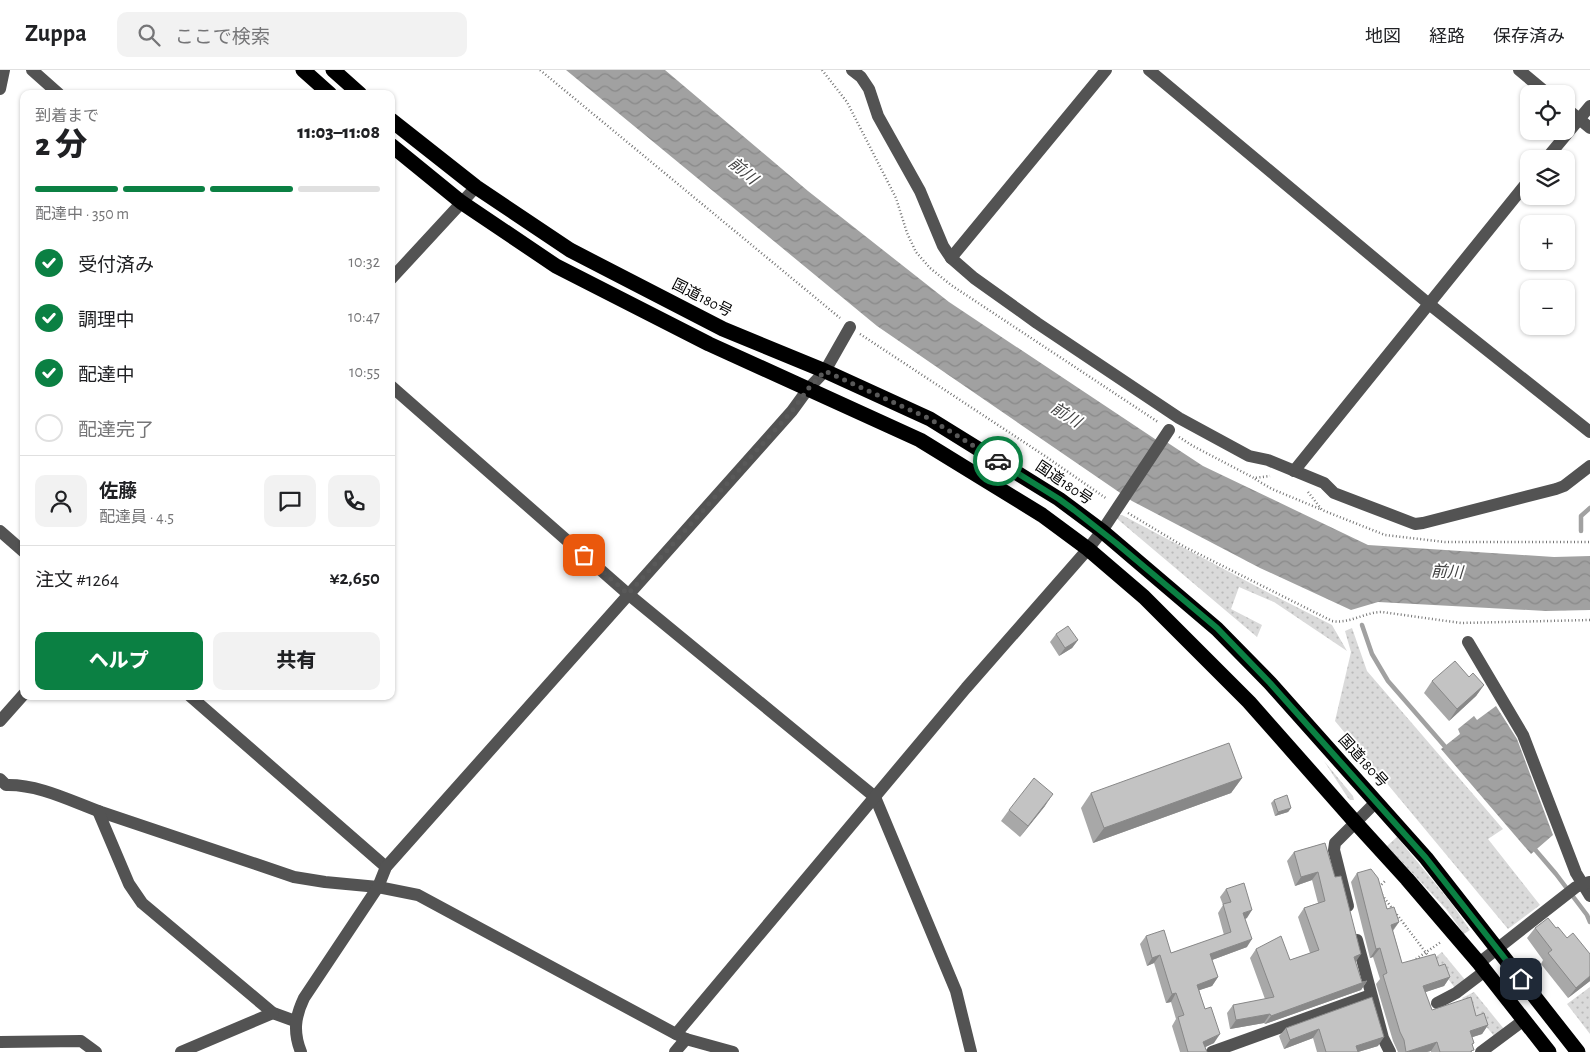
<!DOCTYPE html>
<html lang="ja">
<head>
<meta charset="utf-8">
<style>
	body { margin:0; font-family:"Alegreya Sans","Noto Sans JP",sans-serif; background:#f2f2f2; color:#202124; height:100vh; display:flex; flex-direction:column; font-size:19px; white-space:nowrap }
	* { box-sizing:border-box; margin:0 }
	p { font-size:16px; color:#757577 }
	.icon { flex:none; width:28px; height:28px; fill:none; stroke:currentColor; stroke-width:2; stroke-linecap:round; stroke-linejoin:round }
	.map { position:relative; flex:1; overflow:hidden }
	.side { position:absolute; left:20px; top:20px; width:375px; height:610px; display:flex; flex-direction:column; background:#fff; border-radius:10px; box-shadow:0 1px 4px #0004 }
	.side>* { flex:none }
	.tools { position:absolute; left:1520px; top:15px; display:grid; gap:10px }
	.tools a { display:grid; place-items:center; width:55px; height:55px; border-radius:10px; background:#fff; box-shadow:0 1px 4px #0004; font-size:25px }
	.pin { position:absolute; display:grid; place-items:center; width:42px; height:42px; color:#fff; margin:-21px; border-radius:10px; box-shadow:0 2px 8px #0006 }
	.courier { position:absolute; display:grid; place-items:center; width:50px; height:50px; margin:-25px; border:4px solid #0b8043; border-radius:50%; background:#fff; color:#222; box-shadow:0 1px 6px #0007 }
	.summary em { font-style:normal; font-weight:800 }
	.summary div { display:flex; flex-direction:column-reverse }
	.summary { display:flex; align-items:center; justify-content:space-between; height:85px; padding:0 15px }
	h1 { font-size:32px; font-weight:800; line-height:38px }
	.bar { display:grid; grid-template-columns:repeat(4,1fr); gap:8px 5px; align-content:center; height:60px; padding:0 15px }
	.bar i { height:6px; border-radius:4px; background:#e0e0e0 }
	.bar .selected { background:#0b8043 }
	.bar p { grid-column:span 4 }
	.line { display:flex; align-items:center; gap:12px; padding:0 15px; border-top:1px solid #e0e0e0 }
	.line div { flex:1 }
	.round { display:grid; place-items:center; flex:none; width:52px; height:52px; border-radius:10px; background:#f2f2f2 }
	ol { padding:0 15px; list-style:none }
	li { display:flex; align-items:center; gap:15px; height:55px }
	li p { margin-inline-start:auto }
	li .icon { padding:5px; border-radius:50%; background:#0b8043; color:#fff; stroke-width:4 }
	li:last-child { color:#757577 }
	li i { width:28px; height:28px; border:2px solid #e0e0e0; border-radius:50% }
	.action { display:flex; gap:10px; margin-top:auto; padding:10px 15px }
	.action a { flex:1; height:58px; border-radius:10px; background:#0b8043; color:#fff; font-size:20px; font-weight:800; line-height:58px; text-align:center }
	.action a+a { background:#f2f2f2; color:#202124 }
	header { display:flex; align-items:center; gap:30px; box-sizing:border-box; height:70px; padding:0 25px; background:#fff; border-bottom:1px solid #e0e0e0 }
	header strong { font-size:24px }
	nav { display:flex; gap:28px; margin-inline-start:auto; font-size:18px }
	.search { width:350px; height:45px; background:#f2f2f2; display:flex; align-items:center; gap:12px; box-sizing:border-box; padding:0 18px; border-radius:10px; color:#757577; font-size:19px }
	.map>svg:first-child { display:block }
	.grass { fill:url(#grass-dots) }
	.water { fill:url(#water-waves) }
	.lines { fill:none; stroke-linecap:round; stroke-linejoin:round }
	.stream { stroke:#a1a1a1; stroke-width:4.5 }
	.path { stroke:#757575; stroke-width:2.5; stroke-dasharray:1 2.5; stroke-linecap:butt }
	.minor { stroke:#535353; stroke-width:12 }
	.highway { stroke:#000; stroke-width:15 }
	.wall { fill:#a8a8a8 }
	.shaded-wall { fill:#888 }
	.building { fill:#c3c3c3; stroke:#888 }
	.done { stroke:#595959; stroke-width:5; stroke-dasharray:0 9 }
	.route { stroke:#0b8043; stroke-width:6 }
	.labels { text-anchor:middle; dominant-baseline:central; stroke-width:4; stroke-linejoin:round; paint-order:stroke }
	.street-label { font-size:15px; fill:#000; stroke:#fff }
	.water-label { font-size:16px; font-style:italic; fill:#424242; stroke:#fff }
</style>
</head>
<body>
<header>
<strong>Zuppa</strong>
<div class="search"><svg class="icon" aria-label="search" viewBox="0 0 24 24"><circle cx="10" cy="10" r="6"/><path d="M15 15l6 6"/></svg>ここで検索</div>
<nav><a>地図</a><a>経路</a><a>保存済み</a></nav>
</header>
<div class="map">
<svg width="1590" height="982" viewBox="0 0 1590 982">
	<defs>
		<pattern id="grass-dots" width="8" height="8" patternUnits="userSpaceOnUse" patternTransform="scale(1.25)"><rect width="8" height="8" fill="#dadada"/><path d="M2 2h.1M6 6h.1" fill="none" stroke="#b9b9b9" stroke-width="1.8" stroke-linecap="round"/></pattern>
		<pattern id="water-waves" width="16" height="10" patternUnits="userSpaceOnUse" patternTransform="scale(1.25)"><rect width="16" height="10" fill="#a1a1a1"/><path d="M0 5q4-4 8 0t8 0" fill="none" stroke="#898989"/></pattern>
	</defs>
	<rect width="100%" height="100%" fill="#fff"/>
	<g class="grass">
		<polygon points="1118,445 1122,445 1269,523 1332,555 1347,581 1274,532 1239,517 1231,539 1262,555 1257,567 1115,447"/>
		<polygon points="1352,558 1367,601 1503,759 1488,769 1540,835 1508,859 1335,651 1351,582 1345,561"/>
		<polygon points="1324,691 1353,726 1354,730 1350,730 1348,728"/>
		<polygon points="1397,767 1452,834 1470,860 1464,864 1446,839 1387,776"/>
		<polygon points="1442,882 1466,911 1455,918 1433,889"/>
		<polygon points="1590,917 1590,964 1567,934"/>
		<polygon points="1474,922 1504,959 1495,967 1462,928"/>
	</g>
	<g class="water">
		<polygon points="566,0 665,0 808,121 949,232 1158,371 1165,371 1203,396 1368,475 1554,487 1590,486 1590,540 1546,541 1378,532 1351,540 1260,498 1132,431 877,256"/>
		<polygon points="1496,636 1517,669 1553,765 1531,784 1441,679 1460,664 1458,659 1474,646 1477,650"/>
	</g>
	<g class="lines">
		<g class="stream">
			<polyline points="1581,461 1581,446 1590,438"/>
			<polyline points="1362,555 1372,584 1388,611 1448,680"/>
			<polyline points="1532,776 1556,804 1587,845 1590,852"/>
		</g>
		<g class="path">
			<polyline points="540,0 840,248"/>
			<polyline points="822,0 847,32 896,128 907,163 916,182 930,198 951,215 1158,352"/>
			<polyline points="860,264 1045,386 1107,429"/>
			<polyline points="1179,367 1193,376 1254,408 1270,406"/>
			<polyline points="1255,409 1272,419 1320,439"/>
			<polyline points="1308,422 1322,440 1385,465 1445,472 1590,472"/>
			<path d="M1128,443L1183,476L1332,551C1350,554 1365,542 1382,542L1461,553L1590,550"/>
			<polyline points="1379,817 1386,810"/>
			<polyline points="1382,825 1430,888"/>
			<polyline points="1413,891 1441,872"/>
		</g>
		<g class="minor">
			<polyline points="32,0 59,24"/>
			<polyline points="852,0 861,7 869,19 878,46 920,121 943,176 951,188 974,208 1037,253 1179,348 1249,386 1268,390 1324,413 1334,423 1415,454 1423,453 1556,419 1564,416 1590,396"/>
			<polyline points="1149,0 1429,234 1590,362"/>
			<polyline points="1519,0 1548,24"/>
			<polyline points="0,19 4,0"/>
			<polyline points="1566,38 1590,58"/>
			<polyline points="1546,89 1590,36"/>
			<polyline points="951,188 1106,0"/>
			<polyline points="391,209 476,117"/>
			<polyline points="391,316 628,524 875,727 956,921 971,982"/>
			<polyline points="1294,401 1529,110"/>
			<polyline points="0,461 24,482"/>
			<polyline points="1468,572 1523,665 1576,803 1590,826"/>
			<polyline points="190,626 386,797"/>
			<polyline points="0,651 24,624"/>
			<path d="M0,709L6,715C38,714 71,731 101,742C166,764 230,785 294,807L325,812L378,817L418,825L676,964L686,969L733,982"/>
			<polyline points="98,741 129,814 142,833 273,943 295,951"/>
			<polyline points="1348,836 1334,780 1335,773 1376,732"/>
			<polyline points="1357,870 1383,968 1390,982"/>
			<polyline points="1479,893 1576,817 1589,812"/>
			<polyline points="1437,933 1456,923 1485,901"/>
			<polyline points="676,964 966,618 1088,479 1102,461 1169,360"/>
			<polyline points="0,972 81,971 96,982"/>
			<polyline points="181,982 273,943"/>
			<path d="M301,982C293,962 295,947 304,928L378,817L386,797L792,341L808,319L825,301L850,257"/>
			<polyline points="675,982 686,969"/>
			<polyline points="1212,982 1371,925"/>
			<polyline points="1481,982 1524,950"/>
		</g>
		<g class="highway">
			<polyline points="303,0 330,24"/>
			<polyline points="333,0 360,24"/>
			<polyline points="391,50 476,117 570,180 723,259 825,301 930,349 1059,429 1102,461 1217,559 1270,613 1426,788 1578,982"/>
			<polyline points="391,75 461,132 556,196 709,274 920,370 1042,445 1088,479 1144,527 1249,632 1355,752 1407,809 1479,893 1549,982"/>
		</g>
	</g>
	<g class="wall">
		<polygon points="1056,564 1078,570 1072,578 1059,586 1050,572"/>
		<polygon points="1469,607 1484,615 1476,626 1449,651 1424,623 1432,611"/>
		<polygon points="1242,708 1231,723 1093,773 1081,738 1091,723"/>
		<polygon points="1274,730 1291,738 1288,742 1275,746 1271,733"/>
		<polygon points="1045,736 1020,767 1001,751 1009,740"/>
		<polygon points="1325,773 1355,892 1362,912 1367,911 1361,920 1265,954 1264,953 1230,959 1227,943 1233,935 1265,929 1250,888 1256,879 1290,890 1310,883 1298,847 1304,838 1318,833 1312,810 1295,816 1287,791 1294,782"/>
		<polygon points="1357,803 1399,852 1393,861 1402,893 1439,896 1450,907 1444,916 1425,922 1432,940 1476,946 1488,955 1482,964 1472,967 1474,973 1472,975 1472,982 1431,982 1431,981 1427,982 1398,982 1393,971 1376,914 1380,909 1373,887 1370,888 1351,812"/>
		<polygon points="1226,819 1247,848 1245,849 1247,877 1212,890 1218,907 1212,916 1199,920 1214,973 1205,977 1207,982 1180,982 1172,956 1176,949 1171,932 1166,933 1154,893 1147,896 1140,874 1146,866 1171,883 1224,865 1218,843 1223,835 1220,827"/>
		<polygon points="1535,858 1590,911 1568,928 1541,894 1543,890 1527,868"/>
		<polygon points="1372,927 1378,976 1358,982 1317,982 1313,968 1284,979 1279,966 1286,958"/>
	</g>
	<g class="shaded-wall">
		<polygon points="1078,570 1072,578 1059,586 1065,578"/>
		<polygon points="1484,615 1476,626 1449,651 1457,639"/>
		<polygon points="1242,708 1231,723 1093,773 1104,758"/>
		<polygon points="1053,724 1045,736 1020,767 1028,756"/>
		<polygon points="1291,738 1288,742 1275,746 1278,742"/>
		<polygon points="1318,802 1312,810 1295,816 1301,807"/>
		<polygon points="1252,840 1247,848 1238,851 1243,843"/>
		<polygon points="1399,852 1392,861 1391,855"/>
		<polygon points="1252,869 1247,877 1204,893 1210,884"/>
		<polygon points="1380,878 1373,887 1370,888 1376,879"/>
		<polygon points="1361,884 1355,893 1354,887"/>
		<polygon points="1160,885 1154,893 1147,896 1152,888"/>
		<polygon points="1590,906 1590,911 1568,928 1576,918"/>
		<polygon points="1218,907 1212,916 1191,923 1197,915"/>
		<polygon points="1450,907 1444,916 1417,925 1423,916"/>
		<polygon points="1367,911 1361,920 1265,954 1271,946"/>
		<polygon points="1176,923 1171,932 1166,933 1172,924"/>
		<polygon points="1270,944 1264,953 1230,959 1236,950"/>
		<polygon points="1488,955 1482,964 1464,970 1470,961"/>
		<polygon points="1319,959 1313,968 1284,979 1290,970"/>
		<polygon points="1220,964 1214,973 1197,981 1203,972"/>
		<polygon points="1384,967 1378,976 1358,982 1356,976"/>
		<polygon points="1437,972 1431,981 1427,982 1406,982"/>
	</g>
	<g class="building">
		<polygon points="1068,556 1078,570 1065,578 1056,564"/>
		<polygon points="1455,591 1469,607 1473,603 1484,615 1457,639 1432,611"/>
		<polygon points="1229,673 1242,708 1104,758 1091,723"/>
		<polygon points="1034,708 1053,724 1028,756 1009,740"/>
		<polygon points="1287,725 1291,738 1278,742 1274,730"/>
		<polygon points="1325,773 1335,807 1341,806 1361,884 1354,887 1362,912 1367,911 1271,946 1270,944 1236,950 1233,935 1274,927 1256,879 1281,866 1290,890 1319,880 1304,838 1325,831 1318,802 1301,807 1294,782"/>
		<polygon points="1371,799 1378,808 1387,839 1394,837 1399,852 1391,855 1402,893 1435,884 1439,896 1445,894 1450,907 1423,916 1432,940 1471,927 1476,946 1484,943 1488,955 1470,961 1474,973 1472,974 1474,980 1471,981 1471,982 1440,982 1437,972 1406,982 1404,970 1400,962 1383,905 1387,903 1380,878 1376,879 1357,803"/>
		<polygon points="1244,813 1252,840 1243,843 1252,869 1210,884 1218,907 1197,915 1205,939 1211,937 1220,964 1203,972 1207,982 1188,982 1178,947 1184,945 1176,923 1172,924 1160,885 1152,888 1146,866 1164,860 1171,883 1231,862 1223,834 1231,832 1226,819"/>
		<polygon points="1548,848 1556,858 1558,857 1567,868 1573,863 1590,884 1590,906 1576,918 1548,883 1552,880 1535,858"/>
		<polygon points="1372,927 1384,967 1356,976 1358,982 1326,982 1319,959 1290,970 1286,958"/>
	</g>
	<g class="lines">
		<polyline class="done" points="584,485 628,524 792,341 808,319 825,301 930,349 998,391"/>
		<polyline class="route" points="998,391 1059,429 1074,440 1116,473 1217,558 1270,613 1426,788 1521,909"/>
	</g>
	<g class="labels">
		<g class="street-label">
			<text transform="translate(702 228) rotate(27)">国道180号</text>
			<text transform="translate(1064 413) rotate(34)">国道180号</text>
			<text transform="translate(1363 691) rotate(48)">国道180号</text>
		</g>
		<g class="water-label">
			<text transform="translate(743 101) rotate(40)">前川</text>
			<text transform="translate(1066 345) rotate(32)">前川</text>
			<text transform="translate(1447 502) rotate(3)">前川</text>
		</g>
	</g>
</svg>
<div class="tools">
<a><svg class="icon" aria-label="locate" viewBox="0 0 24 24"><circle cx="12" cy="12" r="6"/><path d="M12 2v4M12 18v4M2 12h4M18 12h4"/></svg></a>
<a><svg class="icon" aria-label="layers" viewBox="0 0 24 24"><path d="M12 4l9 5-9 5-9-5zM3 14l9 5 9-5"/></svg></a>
<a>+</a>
<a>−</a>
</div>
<div class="pin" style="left:584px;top:485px;background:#ea580c"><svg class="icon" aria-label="bag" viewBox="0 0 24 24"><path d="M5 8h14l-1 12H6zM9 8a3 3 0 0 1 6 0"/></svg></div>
<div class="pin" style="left:1521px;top:909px;background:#1f2937"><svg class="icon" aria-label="home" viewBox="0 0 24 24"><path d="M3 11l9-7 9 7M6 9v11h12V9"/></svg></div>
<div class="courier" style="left:998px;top:391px"><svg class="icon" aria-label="car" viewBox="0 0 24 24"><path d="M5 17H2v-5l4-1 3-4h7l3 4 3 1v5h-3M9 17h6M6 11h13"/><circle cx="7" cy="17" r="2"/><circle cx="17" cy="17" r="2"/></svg></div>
<section class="side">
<div class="summary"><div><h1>2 分</h1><p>到着まで</p></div><em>11:03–11:08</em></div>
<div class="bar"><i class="selected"></i><i class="selected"></i><i class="selected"></i><i></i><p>配達中 · 350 m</p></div>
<ol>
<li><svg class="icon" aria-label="check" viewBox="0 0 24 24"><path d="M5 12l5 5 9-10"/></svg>受付済み<p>10:32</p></li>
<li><svg class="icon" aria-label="check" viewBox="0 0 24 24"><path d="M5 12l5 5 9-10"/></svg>調理中<p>10:47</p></li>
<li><svg class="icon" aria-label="check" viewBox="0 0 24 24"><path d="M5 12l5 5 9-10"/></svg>配達中<p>10:55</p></li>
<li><i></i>配達完了</li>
</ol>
<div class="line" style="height:90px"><a class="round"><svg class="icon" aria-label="person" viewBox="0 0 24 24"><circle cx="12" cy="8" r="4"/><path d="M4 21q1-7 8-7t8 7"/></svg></a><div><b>佐藤</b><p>配達員 · 4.5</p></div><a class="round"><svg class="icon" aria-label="chat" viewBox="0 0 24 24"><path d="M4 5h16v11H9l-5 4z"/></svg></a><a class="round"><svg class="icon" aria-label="phone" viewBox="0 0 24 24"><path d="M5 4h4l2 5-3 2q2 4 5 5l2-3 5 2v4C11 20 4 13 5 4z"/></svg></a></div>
<div class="line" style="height:65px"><div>注文 #1264</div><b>¥2,650</b></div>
<div class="action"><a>ヘルプ</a><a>共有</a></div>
</section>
</div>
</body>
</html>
